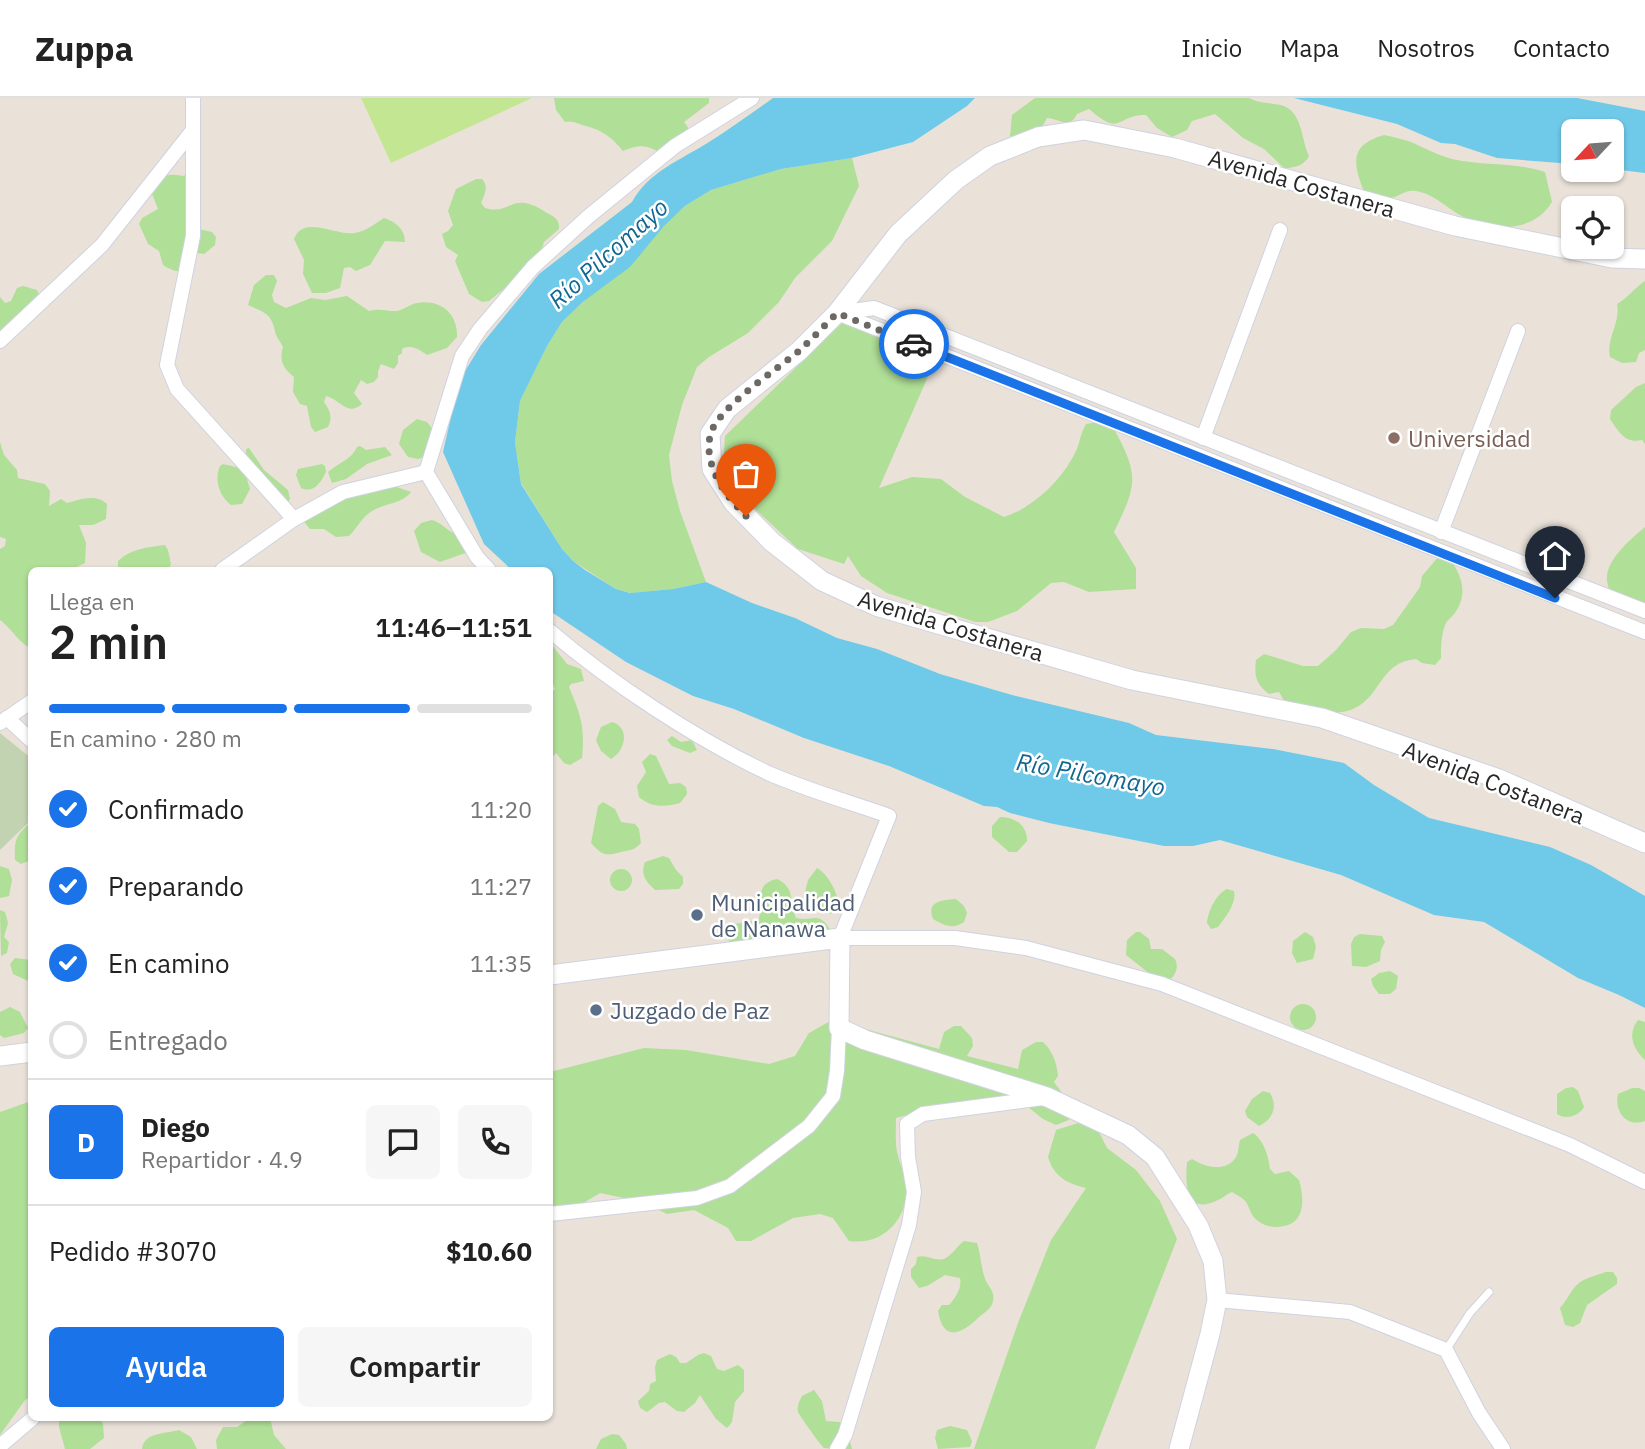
<!DOCTYPE html>
<html lang="es">
<head>
<meta charset="utf-8">
<style>
	body { margin:0; font-family:"IBM Plex Sans",sans-serif; background:#f6f6f6; color:#222; height:100vh; display:flex; flex-direction:column; font-size:26px; white-space:nowrap }
	* { box-sizing:border-box; margin:0 }
	p { font-size:23px; color:#767676 }
	.icon { flex:none; width:38px; height:38px; fill:none; stroke:currentColor; stroke-width:2; stroke-linecap:round; stroke-linejoin:round }
	.map { position:relative; flex:1; overflow:hidden }
	.sheet { position:absolute; left:28px; top:469px; width:525px; height:854px; display:flex; flex-direction:column; background:#fff; border-radius:10px; box-shadow:0 2px 5px #0004 }
	.sheet>* { flex:none }
	.needle { width:46px; rotate:244deg }
	.fabs { position:absolute; left:1561px; top:21px; display:grid; gap:14px }
	.fabs a { display:grid; place-items:center; width:63px; height:63px; border-radius:10px; background:#fff; box-shadow:0 2px 5px #0004; font-size:35px }
	.pin { position:absolute; display:grid; place-items:center; width:60px; height:60px; color:#fff; margin:-72px -30px; border-radius:50% 50% 50% 0; rotate:-45deg; box-shadow:0 0 7px #0007 }
	.pin .icon { rotate:45deg }
	.courier { position:absolute; display:grid; place-items:center; width:70px; height:70px; margin:-35px; border:5px solid #1a73e8; border-radius:50%; background:#fff; color:#222; box-shadow:0 2px 9px #0007 }
	.overview em { font-style:normal; font-weight:600 }
	.overview div { display:flex; flex-direction:column-reverse }
	.overview { display:flex; align-items:center; justify-content:space-between; height:119px; padding:0 21px }
	h1 { font-size:46px; font-weight:600; line-height:52px }
	.bar { display:grid; grid-template-columns:repeat(4,1fr); gap:10px 7px; align-content:center; height:84px; padding:0 21px }
	.bar i { height:9px; border-radius:5px; background:#e0e0e0 }
	.bar .active { background:#1a73e8 }
	.bar p { grid-column:span 4 }
	.line { display:flex; align-items:center; gap:18px; padding:0 21px; border-top:2px solid #e0e0e0 }
	.line div { flex:1 }
	.round { display:grid; place-items:center; flex:none; width:74px; height:74px; border-radius:10px; background:#f6f6f6 }
	ol { padding:0 21px; list-style:none }
	li { display:flex; align-items:center; gap:21px; height:77px }
	li p { margin-inline-start:auto }
	li .icon { padding:7px; border-radius:50%; background:#1a73e8; color:#fff; stroke-width:4 }
	li:last-child { color:#767676 }
	li i { width:38px; height:38px; border:4px solid #e0e0e0; border-radius:50% }
	.primary-button { display:flex; gap:14px; margin-top:auto; padding:14px 21px }
	.primary-button a { flex:1; height:80px; border-radius:10px; background:#1a73e8; color:#fff; font-size:28px; font-weight:600; line-height:80px; text-align:center }
	.primary-button a+a { background:#f6f6f6; color:#222 }
	header { display:flex; align-items:center; gap:42px; box-sizing:border-box; height:98px; padding:0 35px; background:#fff; border-bottom:2px solid #e0e0e0 }
	header strong { font-size:33px }
	nav { display:flex; gap:38px; margin-inline-start:auto; font-size:24px }
	.map>svg:first-child { display:block }
	.green { fill:#b0df97 }
	.cemetery { fill:#c2d3b1 }
	.pitch { fill:#c3e693 }
	.water { fill:#6fc9e8 }
	.lines { fill:none; stroke-linecap:round; stroke-linejoin:round }
	.lane-casing { stroke:#cfd2e0; stroke-width:9 }
	.street-casing { stroke:#cfd2e0; stroke-width:16 }
	.secondary-casing { stroke:#cfd2e0; stroke-width:21 }
	.lane { stroke:#fff; stroke-width:7 }
	.street { stroke:#fff; stroke-width:14 }
	.secondary { stroke:#fff; stroke-width:19 }
	.done { stroke:#6b6865; stroke-width:7; stroke-dasharray:0 12.6 }
	.route { stroke:#1a73e8; stroke-width:9 }
	.education-dot { fill:#8d6e63; stroke:#fff; stroke-width:2.5 }
	.service-dot { fill:#5c6f8a; stroke:#fff; stroke-width:2.5 }
	.labels { text-anchor:middle; dominant-baseline:central; stroke-width:5; stroke-linejoin:round; paint-order:stroke }
	.street-label { font-size:23px; fill:#272727; stroke:#fff }
	.education-label { font-size:23px; fill:#785e54; stroke:#fff; text-anchor:start }
	.service-label { font-size:23px; fill:#4e5e75; stroke:#fff; text-anchor:start }
	.water-label { font-size:24px; font-style:italic; fill:#126690; stroke:#fff }
</style>
</head>
<body>
<header>
<strong>Zuppa</strong>
<nav><a>Inicio</a><a>Mapa</a><a>Nosotros</a><a>Contacto</a></nav>
</header>
<div class="map">
<svg width="1645" height="1351" viewBox="0 0 1645 1351">
	<rect width="100%" height="100%" fill="#eae2d9"/>
	<g class="green">
		<path d="M554,0H709V5L684,24C699,40 681,56 664,56C646,48 643,45 623,53C611,39 604,33 586,28C578,26 573,22 565,24L556,12Z"/>
		<path d="M1035,0H1249C1258,5 1270,5 1281,7C1303,13 1301,42 1309,58C1304,68 1294,70 1284,70L1264,51L1243,40L1215,16L1192,23L1187,32L1172,39L1157,30L1146,17C1115,17 1122,40 1089,11L1077,16C1069,32 1061,21 1047,20L1041,31L1013,41L1010,38L1012,17Z"/>
		<path d="M1384,37C1393,39 1403,41 1411,44C1425,50 1437,57 1452,61C1482,68 1517,64 1545,74L1552,104C1533,135 1495,133 1464,119C1447,111 1435,96 1416,93C1405,91 1400,99 1390,100C1383,102 1371,96 1364,94C1353,65 1349,47 1384,37Z"/>
		<polygon points="852,60 859,88 832,143 795,180 779,204 748,235 709,259 697,269 682,307 669,357 672,383 680,413 706,484 673,491 631,495 616,491 573,463 562,451 521,385 515,344 520,303 547,248 562,224 685,108 711,92 781,71"/>
		<path d="M189,72L198,131L212,134L216,139L215,147L204,156L197,155L194,168C180,175 176,175 163,167L159,153L148,146L139,126L142,120L158,111L151,93C165,77 163,75 184,78Z"/>
		<path d="M476,81H482C489,89 485,95 481,105L485,110C512,118 511,91 547,115C555,119 559,121 559,131L544,144L540,157L505,190L489,203L482,204L469,196L455,163L458,157L446,149L442,136L448,133L453,127L448,113L456,91Z"/>
		<path d="M384,120C396,124 405,131 405,144L385,143L370,167L356,173L350,169L344,170L340,190L326,195H312L303,176L304,162L294,141C303,116 336,138 355,135C366,133 375,126 384,120Z"/>
		<path d="M266,177H274L277,183L272,197L274,204L286,210L311,200L325,202L347,198L369,213C380,210 386,213 396,213C404,212 410,206 417,205C441,201 458,216 457,239L447,250L427,257C419,251 411,246 402,251V255L398,258V265L394,271L381,266L378,273V279L374,284L367,286L361,282L354,295L362,306C347,319 340,301 326,298L324,304C330,312 333,320 328,329L315,334L311,329L307,308L300,306L293,294L294,279C283,270 279,263 283,249C280,243 276,239 275,233C271,215 265,215 248,207L254,187Z"/>
		<path d="M1645,183V252L1639,255L1636,264L1622,265L1610,259C1606,240 1621,224 1617,206C1628,200 1634,190 1645,183Z"/>
		<polygon points="23,188 37,192 44,206 0,233 0,199 5,205 11,203 17,190"/>
		<path d="M842,225L937,258L879,390L912,379L941,381L965,399L1004,419C1032,410 1060,384 1074,357C1080,347 1079,338 1086,326L1098,324L1113,329C1139,377 1138,385 1114,434L1136,470V491L1089,494L1064,484L1051,485L1017,513L988,524H975L887,495L861,478L848,458L844,466L798,451L756,412L723,370L725,338Z"/>
		<path d="M1645,285V346L1642,342C1625,346 1619,334 1610,321L1611,312L1636,289Z"/>
		<polygon points="417,321 427,324 434,333 425,359 418,361 408,359 399,346 403,332"/>
		<path d="M0,344L4,357L17,372L18,380L45,386L50,393L49,408L61,401L67,405C80,402 95,395 107,406L106,421L93,427H79L86,445L85,465L70,472H32L31,550C21,547 11,530 0,522V451L5,448L6,441L0,439Z"/>
		<path d="M360,348L366,352L385,349L392,357L367,366L346,381L332,385L328,374C338,365 351,362 357,349Z"/>
		<polygon points="249,350 264,372 288,392 290,401 286,407 246,359 246,351"/>
		<path d="M223,366L240,370L246,378L250,391L242,406L231,407C219,398 214,381 220,368Z"/>
		<path d="M322,366L325,368L326,374C321,384 314,396 301,390L296,377L298,371Z"/>
		<path d="M391,387L411,394C402,406 385,405 372,413C362,419 357,430 349,438L336,439L324,431H310L301,420L356,396Z"/>
		<path d="M432,422C443,425 448,435 460,437L471,453L440,464L421,454L414,433L421,425Z"/>
		<path d="M1645,429V510L1612,500C1610,494 1606,484 1607,478C1609,459 1632,440 1645,429Z"/>
		<path d="M165,447L168,452L171,466L168,472H118V463C130,451 148,449 165,447Z"/>
		<path d="M1439,458L1449,459C1461,477 1469,494 1455,515C1452,519 1447,522 1445,527C1441,538 1441,549 1441,560L1435,567L1422,565L1416,561C1380,564 1381,598 1355,610C1333,621 1306,610 1285,604L1279,594L1269,596C1256,586 1254,578 1256,562L1264,556L1303,568H1318L1336,552L1351,534L1361,530L1384,531L1393,527L1420,489L1422,478Z"/>
		<path d="M552,547L567,566L581,571L584,583L571,586L569,589C581,617 585,630 582,660L570,667L564,665L556,655L550,661V596L555,591L552,584V573L550,572V548Z"/>
		<path d="M612,624C631,630 625,653 611,661L601,653L596,642L601,629Z"/>
		<polygon points="672,638 681,644 692,642 697,652 690,655 672,648 667,642"/>
		<path d="M650,656L656,658L669,686L680,685L686,689L687,696L680,705C665,709 651,710 639,699L637,688L646,674L642,664Z"/>
		<path d="M603,704L615,711L621,724L635,726L639,731L641,745C635,752 630,752 621,754C605,758 603,758 591,745L598,708Z"/>
		<path d="M1000,719C1015,719 1027,727 1027,743L1017,754H1009L992,739V728Z"/>
		<path d="M31,724V762L21,766L15,762C14,740 16,738 31,724Z"/>
		<path d="M663,758L669,760L676,772L683,779V786L679,791L655,792C646,783 640,777 645,764Z"/>
		<polygon points="0,768 9,771 12,782 9,798 0,800"/>
		<path d="M817,770C829,777 840,798 838,811L833,815L827,816L808,804L804,798L808,782Z"/>
		<circle cx="621" cy="782" r="11"/>
		<path d="M777,781C796,790 789,804 796,820C815,824 818,812 831,833L735,848L729,844L725,830C736,823 748,826 759,821C763,802 754,786 777,781Z"/>
		<path d="M1227,791L1234,793C1237,805 1225,820 1218,829L1211,831L1207,825C1208,813 1216,796 1227,791Z"/>
		<path d="M956,801L964,808L967,815L964,824C952,832 944,827 933,821C926,803 942,802 956,801Z"/>
		<polygon points="0,812 5,814 8,825 4,839 9,844 7,855 1,858"/>
		<path d="M1136,834H1140L1149,841L1151,851H1162L1175,861C1179,869 1176,876 1170,882L1155,880L1126,857L1127,842Z"/>
		<polygon points="1305,834 1313,839 1316,849 1313,861 1297,865 1292,855 1293,843"/>
		<polygon points="1360,836 1382,838 1385,844 1381,852 1380,863 1366,869 1352,868 1351,846 1354,839"/>
		<polygon points="15,860 31,862 31,888 28,883 13,876 10,866"/>
		<polygon points="1390,873 1398,878 1396,891 1390,896 1379,896 1373,888 1371,881 1379,875"/>
		<circle cx="1303" cy="919" r="13"/>
		<polygon points="10,909 20,914 28,930 24,935 4,940 0,937 0,914"/>
		<path d="M832,922L939,951L944,934L954,928H961L972,940L973,948L967,958L1018,971L1022,952L1036,944H1043C1053,953 1057,966 1058,978L1054,984L1072,1008L1069,1022L1056,1027L1043,1021L1023,1005L994,1003L951,1005L896,1020C896,1031 895,1043 897,1054C900,1067 909,1085 907,1097C902,1128 879,1147 849,1143L833,1120L820,1116L793,1120L751,1143H736L728,1130L694,1112L667,1116L643,1104L600,1095L550,1125V974L644,950L686,952L769,966L795,958L809,935Z"/>
		<path d="M1638,922L1645,924V962C1633,951 1627,936 1638,922Z"/>
		<path d="M1573,989L1578,993L1584,1009C1579,1018 1566,1022 1557,1016V996L1566,990Z"/>
		<path d="M1632,990H1639L1645,993V1023C1626,1030 1614,1013 1618,996Z"/>
		<path d="M1263,993L1270,995C1278,1009 1273,1021 1259,1028L1247,1019L1245,1013L1252,1001Z"/>
		<polygon points="31,1003 31,1299 25,1302 0,1337 0,1014"/>
		<path d="M1078,1025L1099,1034L1107,1050L1136,1072L1160,1103L1177,1141L1095,1351H974L1018,1225L1051,1142L1086,1090C1068,1086 1054,1079 1048,1059L1056,1032Z"/>
		<path d="M1253,1035C1263,1041 1269,1059 1270,1071L1275,1076L1289,1073L1299,1082C1304,1099 1306,1124 1284,1128C1274,1130 1266,1129 1258,1123C1251,1118 1250,1111 1246,1104C1243,1100 1237,1097 1232,1094C1227,1096 1223,1100 1218,1102C1186,1118 1185,1087 1187,1064L1192,1061C1205,1069 1226,1075 1236,1059C1239,1055 1238,1048 1240,1042Z"/>
		<path d="M964,1143L977,1145C981,1157 981,1172 986,1183C990,1190 995,1195 993,1203C992,1210 984,1215 979,1219C962,1236 943,1245 938,1213L942,1207H949C956,1199 962,1190 960,1180L945,1177L927,1188L919,1190L911,1179V1171L916,1166L917,1159C928,1156 936,1165 946,1160C953,1156 957,1148 964,1143Z"/>
		<path d="M1606,1174H1613L1617,1180V1186L1587,1207L1580,1225L1573,1229L1565,1227L1560,1210C1566,1203 1569,1197 1574,1190C1582,1180 1595,1178 1606,1174Z"/>
		<polygon points="704,1255 711,1258 717,1271 724,1273 738,1267 744,1272 744,1293 735,1304 732,1324 727,1330 716,1321 700,1297 695,1305 684,1314 677,1313 665,1304 659,1305 647,1314 640,1310 638,1303 649,1293 650,1286 656,1283 655,1269 657,1262 670,1256 676,1259 680,1265 686,1265 698,1257"/>
		<path d="M814,1292L822,1303L826,1323L840,1324L848,1336L852,1351C844,1351 831,1351 824,1350C822,1349 799,1317 798,1314C797,1308 799,1304 802,1298Z"/>
		<path d="M59,1320C73,1319 84,1320 97,1320L103,1325L104,1340L90,1351H65L59,1329Z"/>
		<polygon points="250,1320 266,1320 271,1324 274,1337 286,1351 217,1351 216,1342 223,1329 237,1329"/>
		<polygon points="950,1328 967,1332 972,1343 970,1349 938,1351 935,1340 937,1332"/>
		<path d="M179,1332L191,1339L197,1351H142C144,1334 165,1336 179,1332Z"/>
		<polygon points="612,1336 619,1337 626,1346 627,1351 596,1351 601,1341"/>
	</g>
	<polygon class="cemetery" points="0,635 32,661 31,722 0,752"/>
	<polygon class="pitch" points="361,0 532,0 391,65"/>
	<g class="water">
		<path d="M773,0H975L967,8L913,44L852,60L781,71L711,92L685,108L664,128L630,169L584,203L562,224L547,248L520,303L515,344L521,386L562,451L573,463L585,472L616,491L630,495L673,491L706,484L752,505L795,520L837,540L877,551L940,576L1012,597L1129,625L1156,637L1273,651L1344,665L1374,687L1429,720L1550,749L1591,767L1645,798V910L1619,897L1578,880L1484,824L1434,817L1341,777L1220,742L1193,748H1164L1049,725L1010,715L997,709L984,708L889,668L804,640L734,611L693,598L626,564L550,513V472H512L484,446L443,354L459,283L481,247L539,176L632,104C649,73 681,62 709,44C731,30 752,15 773,0Z"/>
		<polygon points="1294,0 1577,0 1645,13 1645,75 1612,71 1612,33 1573,33 1573,66 1497,60 1455,46 1441,45 1397,26"/>
	</g>
	<g class="lines">
		<g class="lane-casing">
			<polyline id="lane" points="1446,1252 1470,1215 1489,1194"/>
		</g>
		<g class="street-casing">
			<g id="street">
				<polyline points="193,0 193,138 167,267 177,291 294,421"/>
				<polyline points="837,215 1645,534"/>
				<polyline points="838,215 874,210 1645,513"/>
				<polyline points="0,243 102,147 193,32"/>
				<polyline points="1203,340 1280,132"/>
				<polyline points="1441,434 1518,233"/>
				<polyline points="222,472 294,421 343,394 426,374"/>
				<polyline points="489,472 477,459 426,374 462,258 480,231 533,169 589,118 675,48 752,0"/>
				<path d="M550,533C611,585 696,641 768,675C807,692 849,704 889,718L840,840H955L1026,850L1162,886L1570,1047L1645,1084"/>
				<polyline points="7,620 32,643"/>
				<polyline points="0,625 32,603"/>
				<polyline points="550,1116 697,1100 730,1088 809,1028 833,998 837,973 839,930"/>
				<polyline points="1217,1202 1350,1214 1446,1252 1479,1315 1503,1351"/>
				<polyline points="0,1348 33,1320"/>
				<polyline points="837,1351 845,1337 909,1127 914,1094 908,1059 907,1026 923,1016 1043,1000"/>
			</g>
		</g>
		<g class="secondary-casing">
			<g id="secondary">
				<polyline points="1645,161 1612,160 1455,128 1175,50 1084,32 1038,39 990,58 956,82 898,136 837,215 799,253 727,311 710,336 712,371 733,404 772,444 822,483 876,508 1132,582 1322,620 1499,681 1645,745"/>
				<polyline points="550,877 840,840 839,930 865,942 1047,999 1128,1037 1155,1059 1198,1127 1213,1163 1217,1202 1210,1236 1179,1351"/>
				<polyline points="0,958 32,954"/>
			</g>
		</g>
		<use href="#lane" class="lane"/>
		<use href="#street" class="street"/>
		<use href="#secondary" class="secondary"/>
	</g>
	<g class="lines">
		<path class="done" d="M746,418C725,397 704,369 710,338C715,311 778,271 799,253C812,241 824,228 837,215L914,246"/>
		<polyline class="route" points="914,246 1555,500"/>
	</g>
	<circle class="education-dot" cx="1394" cy="340" r="7"/>
	<g class="service-dot">
		<circle cx="697" cy="817" r="7"/>
		<circle cx="596" cy="912" r="7"/>
	</g>
	<g class="labels">
		<g class="street-label">
			<text transform="translate(1302 85) rotate(16)">Avenida Costanera</text>
			<text transform="translate(951 527) rotate(17)">Avenida Costanera</text>
			<text transform="translate(1494 684) rotate(21)">Avenida Costanera</text>
		</g>
		<g class="education-label">
			<text x="1408" y="340">Universidad</text>
		</g>
		<g class="service-label">
			<text x="711" y="804">Municipalidad<tspan x="711" dy="26">de Nanawa</tspan></text>
			<text x="610" y="912">Juzgado de Paz</text>
		</g>
		<g class="water-label">
			<text transform="translate(608 155) rotate(-42)">Río Pilcomayo</text>
			<text transform="translate(1091 676) rotate(10)">Río Pilcomayo</text>
		</g>
	</g>
</svg>
<div class="fabs">
<a><svg class="needle" viewBox="-14 -14 28 28"><path d="M0-13l5 13h-10z" fill="#e53935"/><path d="M0 13l5-13h-10z" fill="#767676"/></svg></a>
<a><svg class="icon" aria-label="locate" viewBox="0 0 24 24"><circle cx="12" cy="12" r="6"/><path d="M12 2v4M12 18v4M2 12h4M18 12h4"/></svg></a>
</div>
<div class="pin" style="left:746px;top:418px;background:#ea580c"><svg class="icon" aria-label="bag" viewBox="0 0 24 24"><path d="M5 8h14l-1 12H6zM9 8a3 3 0 0 1 6 0"/></svg></div>
<div class="pin" style="left:1555px;top:500px;background:#1f2937"><svg class="icon" aria-label="home" viewBox="0 0 24 24"><path d="M3 11l9-7 9 7M6 9v11h12V9"/></svg></div>
<div class="courier" style="left:914px;top:246px"><svg class="icon" aria-label="car" viewBox="0 0 24 24"><path d="M5 17H2v-5l4-1 3-4h7l3 4 3 1v5h-3M9 17h6M6 11h13"/><circle cx="7" cy="17" r="2"/><circle cx="17" cy="17" r="2"/></svg></div>
<section class="sheet">
<div class="overview"><div><h1>2 min</h1><p>Llega en</p></div><em>11:46–11:51</em></div>
<div class="bar"><i class="active"></i><i class="active"></i><i class="active"></i><i></i><p>En camino · 280 m</p></div>
<ol>
<li><svg class="icon" aria-label="check" viewBox="0 0 24 24"><path d="M5 12l5 5 9-10"/></svg>Confirmado<p>11:20</p></li>
<li><svg class="icon" aria-label="check" viewBox="0 0 24 24"><path d="M5 12l5 5 9-10"/></svg>Preparando<p>11:27</p></li>
<li><svg class="icon" aria-label="check" viewBox="0 0 24 24"><path d="M5 12l5 5 9-10"/></svg>En camino<p>11:35</p></li>
<li><i></i>Entregado</li>
</ol>
<div class="line" style="height:126px"><b class="round" style="background:#1a73e8;color:#fff">D</b><div><b>Diego</b><p>Repartidor · 4.9</p></div><a class="round"><svg class="icon" aria-label="chat" viewBox="0 0 24 24"><path d="M4 5h16v11H9l-5 4z"/></svg></a><a class="round"><svg class="icon" aria-label="phone" viewBox="0 0 24 24"><path d="M5 4h4l2 5-3 2q2 4 5 5l2-3 5 2v4C11 20 4 13 5 4z"/></svg></a></div>
<div class="line" style="height:91px"><div>Pedido #3070</div><b>$10.60</b></div>
<div class="primary-button"><a>Ayuda</a><a>Compartir</a></div>
</section>
</div>
</body>
</html>
